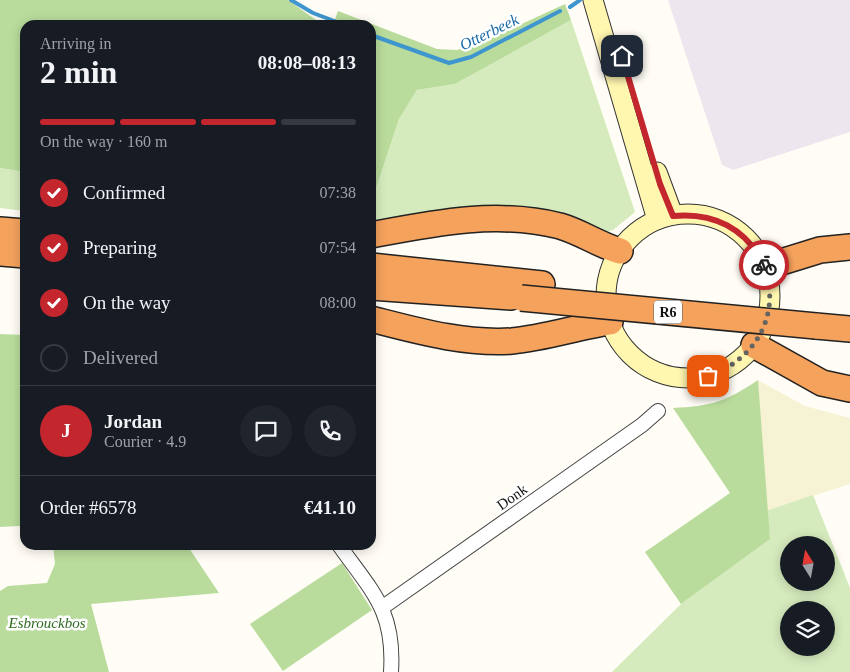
<!DOCTYPE html>
<html lang="en">
<head>
<meta charset="utf-8">
<style>
	body { margin:0; font-family:Georgia,serif; background:#20242c; color:#f1f3f6; height:100vh; display:flex; flex-direction:column; font-size:19px; white-space:nowrap }
	* { box-sizing:border-box; margin:0 }
	p { font-size:16px; color:#9ea1a6 }
	.icon { flex:none; width:28px; height:28px; fill:none; stroke:currentColor; stroke-width:2; stroke-linecap:round; stroke-linejoin:round }
	.map { position:relative; flex:1; overflow:hidden }
	.details { position:absolute; left:20px; top:20px; width:356px; height:530px; display:flex; flex-direction:column; background:#171b24; border-radius:15px; box-shadow:0 2px 12px #0003 }
	.details>* { flex:none }
	.needle { width:32px; rotate:349deg }
	.controls { position:absolute; left:780px; top:536px; display:grid; gap:10px }
	.controls a { display:grid; place-items:center; width:55px; height:55px; border-radius:50%; background:#171b24; box-shadow:0 2px 12px #0003; font-size:25px }
	.pin { position:absolute; display:grid; place-items:center; width:42px; height:42px; color:#fff; margin:-21px; border-radius:10px; box-shadow:0 2px 8px #0006 }
	.courier { position:absolute; display:grid; place-items:center; width:50px; height:50px; margin:-25px; border:4px solid #c4262e; border-radius:50%; background:#fff; color:#222; box-shadow:0 1px 6px #0007 }
	.summary em { font-style:normal; font-weight:800 }
	.summary div { display:flex; flex-direction:column-reverse }
	.summary { display:flex; align-items:center; justify-content:space-between; height:85px; padding:0 20px }
	h1 { font-size:32px; font-weight:800; line-height:38px }
	.bar { display:grid; grid-template-columns:repeat(4,1fr); gap:8px 5px; align-content:center; height:60px; padding:0 20px }
	.bar i { height:6px; border-radius:4px; background:#363941 }
	.bar .active { background:#c4262e }
	.bar p { grid-column:span 4 }
	.line { display:flex; align-items:center; gap:12px; padding:0 20px; border-top:1px solid #363941 }
	.line div { flex:1 }
	.round { display:grid; place-items:center; flex:none; width:52px; height:52px; border-radius:26px; background:#20242c }
	ol { padding:0 20px; list-style:none }
	li { display:flex; align-items:center; gap:15px; height:55px }
	li p { margin-inline-start:auto }
	li .icon { padding:5px; border-radius:50%; background:#c4262e; color:#fff; stroke-width:4 }
	li:last-child { color:#9ea1a6 }
	li i { width:28px; height:28px; border:2px solid #363941; border-radius:50% }
	.map>svg:first-child { display:block }
	.industrial { fill:#eee6ef }
	.farmland { fill:#f6f3d4 }
	.green { fill:#d5ebbd; fill-rule:evenodd }
	.forest { fill:#b9dc9c }
	.lines { fill:none; stroke-linecap:round; stroke-linejoin:round }
	.stream { stroke:#3f96cf; stroke-width:4 }
	.street-casing { stroke:#444; stroke-width:16 }
	.secondary-casing { stroke:#333; stroke-width:21 }
	.highway-casing { stroke:#222; stroke-width:28 }
	.street { stroke:#fff; stroke-width:14 }
	.secondary { stroke:#fff6b0; stroke-width:19 }
	.highway { stroke:#f5a25d; stroke-width:25 }
	.highway-bridge-casing { stroke:#222; stroke-width:28; stroke-linecap:butt }
	.highway-bridge { stroke:#f5a25d; stroke-width:25 }
	.done { stroke:#646461; stroke-width:5; stroke-dasharray:0 9 }
	.route { stroke:#c4262e; stroke-width:6 }
	.labels { text-anchor:middle; dominant-baseline:central; stroke-width:5; stroke-linejoin:round; paint-order:stroke }
	.shield { fill:#fff; stroke:#585858; stroke-width:1 }
	.shield-label { font-size:14px; font-weight:bold; fill:#111 }
	.street-label { font-size:15px; fill:#111; stroke:#fff }
	.park-label { font-size:15px; font-style:italic; fill:#2f6b1f; stroke:#fff }
	.water-label { font-size:16px; font-style:italic; fill:#1768a6; stroke:#fff }
</style>
</head>
<body>
<div class="map">
<svg width="850" height="672" viewBox="0 0 850 672">
	<rect width="100%" height="100%" fill="#fffdf5"/>
	<polygon class="industrial" points="668,0 850,0 850,132 733,170 722,165"/>
	<polygon class="farmland" points="758,380 805,406 850,418 850,484 766,511"/>
	<g class="green">
		<polygon points="571,20 635,212 613,230 602,233 459,209 371,222 371,204 399,119 417,90 455,84"/>
		<polygon points="0,168 25,172 25,211 0,208"/>
		<path d="M813,495L850,588V672H612L681,604L770,539L766,511ZM789,545H826V582H789ZM789,610H826V648H789Z"/>
	</g>
	<g class="forest">
		<polygon points="0,0 288,0 323,25 25,25 25,172 0,168"/>
		<polygon points="565,4 571,20 455,84 417,90 399,119 371,204 371,25 333,25 338,11 437,49 457,50 489,39"/>
		<polygon points="0,334 25,335 25,528 19,526 0,527"/>
		<path d="M758,380L770,539L681,604L645,552L730,493L673,408C712,406 725,402 758,380Z"/>
		<polygon points="53,545 187,545 219,593 91,604 109,672 0,672 0,591 8,586 47,583 55,564"/>
		<polygon points="342,563 372,610 283,671 250,624"/>
	</g>
	<g class="lines">
		<g class="stream">
			<polyline points="291,0 313,13 345,25"/>
			<polyline points="570,7 580,0"/>
			<polyline points="371,35 449,63 471,57 560,11"/>
		</g>
		<g class="street-casing">
			<g id="street">
				<path d="M339,545C372,592 395,610 391,672"/>
				<polyline points="383,607 642,425 658,411"/>
			</g>
		</g>
		<g class="secondary-casing">
			<g id="secondary">
				<polyline points="593,0 657,220"/>
				<polyline points="657,172 673,215"/>
				<circle cx="688" cy="296" r="82"/>
			</g>
		</g>
		<g class="highway-casing">
			<g id="highway">
				<polyline points="0,230 25,232"/>
				<path d="M371,235C434,223 497,210 560,226C581,232 599,245 620,251"/>
				<polyline points="0,253 25,255"/>
				<polyline points="371,266 542,284"/>
				<polyline points="765,267 820,250 850,247"/>
				<polyline points="371,287 511,297"/>
				<path d="M371,319C418,331 463,344 512,341C545,338 577,327 610,322"/>
				<polyline points="816,326 850,329"/>
				<polyline points="754,345 822,383 850,389"/>
			</g>
		</g>
		<use href="#street" class="street"/>
		<use href="#secondary" class="secondary"/>
		<use href="#highway" class="highway"/>
		<g class="highway-bridge-casing">
			<polyline id="highway-bridge" points="521,298 816,326"/>
		</g>
		<use href="#highway-bridge" class="highway-bridge"/>
	</g>
	<g class="lines">
		<path class="done" d="M708,376C756,360 782,314 764,265"/>
		<path class="route" d="M622,56L660,184L673,216C713,212 746,228 764,265"/>
	</g>
	<g class="labels">
		<rect class="shield" x="654" y="300.5" width="28" height="23" rx="4"/>
		<g class="shield-label">
			<text x="668" y="312">R6</text>
		</g>
		<g class="street-label">
			<text transform="translate(512 497) rotate(-35)">Donk</text>
		</g>
		<g class="park-label">
			<text x="47" y="623">Esbrouckbos</text>
		</g>
		<g class="water-label">
			<text transform="translate(489 32) rotate(-26)">Otterbeek</text>
		</g>
	</g>
</svg>
<div class="controls">
<a><svg class="needle" viewBox="-14 -14 28 28"><path d="M0-13l5 13h-10z" fill="#e53935"/><path d="M0 13l5-13h-10z" fill="#9ea1a6"/></svg></a>
<a><svg class="icon" aria-label="layers" viewBox="0 0 24 24"><path d="M12 4l9 5-9 5-9-5zM3 14l9 5 9-5"/></svg></a>
</div>
<div class="pin" style="left:708px;top:376px;background:#ea580c"><svg class="icon" aria-label="bag" viewBox="0 0 24 24"><path d="M5 8h14l-1 12H6zM9 8a3 3 0 0 1 6 0"/></svg></div>
<div class="pin" style="left:622px;top:56px;background:#1f2937"><svg class="icon" aria-label="home" viewBox="0 0 24 24"><path d="M3 11l9-7 9 7M6 9v11h12V9"/></svg></div>
<div class="courier" style="left:764px;top:265px"><svg class="icon" aria-label="bike" viewBox="0 0 24 24"><circle cx="6" cy="16" r="4"/><circle cx="18" cy="16" r="4"/><path d="M6 16l4-8h5l3 8M10 8l3 8H6M13 5h3"/></svg></div>
<section class="details">
<div class="summary"><div><h1>2 min</h1><p>Arriving in</p></div><em>08:08–08:13</em></div>
<div class="bar"><i class="active"></i><i class="active"></i><i class="active"></i><i></i><p>On the way · 160 m</p></div>
<ol>
<li><svg class="icon" aria-label="check" viewBox="0 0 24 24"><path d="M5 12l5 5 9-10"/></svg>Confirmed<p>07:38</p></li>
<li><svg class="icon" aria-label="check" viewBox="0 0 24 24"><path d="M5 12l5 5 9-10"/></svg>Preparing<p>07:54</p></li>
<li><svg class="icon" aria-label="check" viewBox="0 0 24 24"><path d="M5 12l5 5 9-10"/></svg>On the way<p>08:00</p></li>
<li><i></i>Delivered</li>
</ol>
<div class="line" style="height:90px"><b class="round" style="background:#c4262e;color:#fff">J</b><div><b>Jordan</b><p>Courier · 4.9</p></div><a class="round"><svg class="icon" aria-label="chat" viewBox="0 0 24 24"><path d="M4 5h16v11H9l-5 4z"/></svg></a><a class="round"><svg class="icon" aria-label="phone" viewBox="0 0 24 24"><path d="M5 4h4l2 5-3 2q2 4 5 5l2-3 5 2v4C11 20 4 13 5 4z"/></svg></a></div>
<div class="line" style="height:65px"><div>Order #6578</div><b>€41.10</b></div>
</section>
</div>
</body>
</html>
